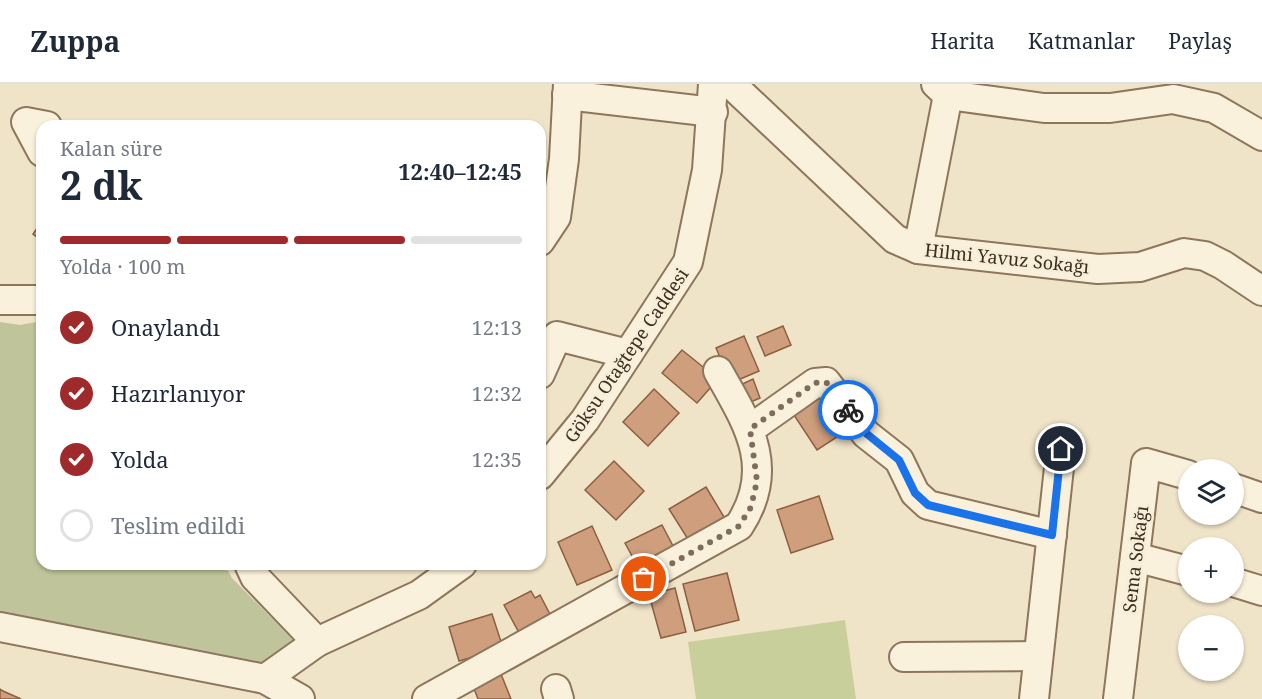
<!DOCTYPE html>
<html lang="tr">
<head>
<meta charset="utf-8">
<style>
	body { margin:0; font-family:"Noto Serif",serif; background:#f2f2f3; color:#1f2937; height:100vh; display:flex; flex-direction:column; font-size:22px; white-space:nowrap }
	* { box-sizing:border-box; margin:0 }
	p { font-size:20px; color:#747a83 }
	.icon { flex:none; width:33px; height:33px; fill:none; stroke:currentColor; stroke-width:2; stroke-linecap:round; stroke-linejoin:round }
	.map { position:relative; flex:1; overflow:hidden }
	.drawer { position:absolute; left:36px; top:36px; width:510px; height:450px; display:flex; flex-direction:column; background:#fff; border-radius:18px; box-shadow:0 2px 4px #0004 }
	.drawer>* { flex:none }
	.fabs { position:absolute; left:1178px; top:375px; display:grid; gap:12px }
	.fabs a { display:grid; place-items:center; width:66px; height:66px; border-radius:50%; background:#fff; box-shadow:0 2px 4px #0004; font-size:30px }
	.pin { position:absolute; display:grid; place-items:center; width:51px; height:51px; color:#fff; margin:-26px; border:3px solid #fff; border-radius:50%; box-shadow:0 2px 6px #0007 }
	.courier { position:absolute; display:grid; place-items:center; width:60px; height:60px; margin:-30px; border:4px solid #1a73e8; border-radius:50%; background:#fff; color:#222; box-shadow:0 2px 8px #0007 }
	.overview em { font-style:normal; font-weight:700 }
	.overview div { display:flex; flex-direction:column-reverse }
	.overview { display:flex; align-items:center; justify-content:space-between; height:102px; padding:0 24px }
	h1 { font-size:39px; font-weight:700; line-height:45px }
	.bar { display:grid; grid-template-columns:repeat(4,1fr); gap:9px 6px; align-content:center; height:72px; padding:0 24px }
	.bar i { height:8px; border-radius:4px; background:#e0e1e3 }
	.bar .active { background:#9e2a2b }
	.bar p { grid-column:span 4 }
	ol { padding:0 24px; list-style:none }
	li { display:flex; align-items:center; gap:18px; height:66px }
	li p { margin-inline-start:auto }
	li .icon { padding:6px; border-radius:50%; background:#9e2a2b; color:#fff; stroke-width:4 }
	li:last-child { color:#747a83 }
	li i { width:33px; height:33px; border:3px solid #e0e1e3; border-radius:50% }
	header { display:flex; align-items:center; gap:36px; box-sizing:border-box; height:84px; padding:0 30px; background:#fff; border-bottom:2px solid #e0e1e3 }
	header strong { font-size:28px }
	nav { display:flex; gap:33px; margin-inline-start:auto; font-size:21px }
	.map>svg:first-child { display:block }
	.green { fill:#c9cf9b }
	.cemetery { fill:#bfc49a }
	.building { fill:#cf9f7d; stroke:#8d5f41; stroke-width:1.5 }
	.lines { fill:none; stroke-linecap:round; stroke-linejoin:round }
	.minor-casing { stroke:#8d765c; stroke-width:32 }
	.minor { stroke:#faf1dc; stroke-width:28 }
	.done { stroke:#7c6e5b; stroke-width:6; stroke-dasharray:0 10.8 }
	.route { stroke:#1a73e8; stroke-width:8 }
	.labels { text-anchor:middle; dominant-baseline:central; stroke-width:5; stroke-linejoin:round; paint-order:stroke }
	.street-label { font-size:18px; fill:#3d2e20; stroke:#f7eed8 }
</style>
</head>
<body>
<header>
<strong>Zuppa</strong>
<nav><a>Harita</a><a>Katmanlar</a><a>Paylaş</a></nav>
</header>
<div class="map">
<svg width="1262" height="615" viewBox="0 0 1262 615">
	<rect width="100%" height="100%" fill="#f0e4c8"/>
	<polygon class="green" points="845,536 856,615 696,615 688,558"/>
	<polygon class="cemetery" points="42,237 42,480 224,480 232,494 295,558 258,583 0,535 0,238 20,241"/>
	<g class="building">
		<polygon points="42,137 42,157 33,150"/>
		<polygon points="783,242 791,261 765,272 757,253"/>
		<polygon points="744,252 759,287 731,299 716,264"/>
		<polygon points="682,266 718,295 697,319 662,289"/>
		<polygon points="753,295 760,314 741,322 734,304"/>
		<polygon points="654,305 679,329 648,362 623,338"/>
		<polygon points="823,312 846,347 817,366 794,331"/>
		<polygon points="614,377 644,407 616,436 585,406"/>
		<polygon points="706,403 727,438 691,460 669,425"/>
		<polygon points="819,412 833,455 791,469 777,426"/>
		<polygon points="662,441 673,462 637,481 625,459"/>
		<polygon points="592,442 612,486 577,501 558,458"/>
		<polygon points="727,489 739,536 695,547 683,500"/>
		<polygon points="675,504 686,548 661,554 649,511"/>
		<polygon points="531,507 535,514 540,511 555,540 523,556 504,521"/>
		<polygon points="492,530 503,564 459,577 449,543"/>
		<polygon points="501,590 511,615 478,615 473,602"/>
		<polygon points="0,605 3,607 21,615 0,615"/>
	</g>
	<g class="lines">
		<g class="minor-casing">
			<g id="minor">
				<polyline points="731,0 895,155 918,165 1098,185 1140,183 1184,169 1205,172 1223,181 1262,207"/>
				<polyline points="936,0 948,11 1044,24 1110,24 1173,15 1214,24 1262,52"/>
				<polyline points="567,11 713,28"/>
				<polyline points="42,68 26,38 47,42"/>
				<polyline points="540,157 556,133 564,75 568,0"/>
				<polyline points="918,165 948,11 956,0"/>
				<polyline points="0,216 42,216"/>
				<polyline points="540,290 557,252 628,270"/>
				<polyline points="750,345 815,299 826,298 866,350 899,376 915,409 928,421 1052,451"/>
				<polyline points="540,391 585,336 688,178 707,86 713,0"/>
				<polyline points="1233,404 1262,414"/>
				<polyline points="1135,473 1188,487"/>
				<polyline points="249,480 255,493 317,558"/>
				<polyline points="1233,498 1262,507"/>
				<polyline points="0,543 265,595 300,615"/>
				<polyline points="904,573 1038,572"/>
				<polyline points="265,595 317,558 419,511 462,480"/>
				<polyline points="556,605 559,615"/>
				<path d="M427,615L739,442C777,384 748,340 718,287"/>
				<polyline points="1034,615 1061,365"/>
				<polyline points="1118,615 1146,379 1188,391"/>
			</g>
		</g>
		<use href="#minor" class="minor"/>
	</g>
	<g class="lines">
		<polyline class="done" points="644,495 739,442 751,423 757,397 750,345 815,299 826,298 848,326"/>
		<polyline class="route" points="848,326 867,350 899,376 915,409 928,421 1052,451 1061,365"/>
	</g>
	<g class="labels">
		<g class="street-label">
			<text transform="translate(1007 174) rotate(6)">Hilmi Yavuz Sokağı</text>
			<text transform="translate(626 271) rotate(-56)">Göksu Otağtepe Caddesi</text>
			<text transform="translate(1135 475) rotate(-83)">Sema Sokağı</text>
		</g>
	</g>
</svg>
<div class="fabs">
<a><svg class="icon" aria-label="layers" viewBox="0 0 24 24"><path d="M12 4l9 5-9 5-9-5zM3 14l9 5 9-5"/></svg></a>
<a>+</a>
<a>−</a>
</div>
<div class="pin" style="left:644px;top:495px;background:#ea580c"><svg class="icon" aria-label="bag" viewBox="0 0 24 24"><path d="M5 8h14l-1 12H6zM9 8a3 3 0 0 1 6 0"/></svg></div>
<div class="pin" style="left:1061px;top:365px;background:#1f2937"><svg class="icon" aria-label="home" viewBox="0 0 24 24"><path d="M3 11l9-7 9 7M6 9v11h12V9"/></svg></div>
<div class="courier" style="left:848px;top:326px"><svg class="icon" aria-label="bike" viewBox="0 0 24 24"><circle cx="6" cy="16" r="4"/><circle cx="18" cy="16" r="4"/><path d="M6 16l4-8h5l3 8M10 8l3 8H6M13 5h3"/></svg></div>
<section class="drawer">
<div class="overview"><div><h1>2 dk</h1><p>Kalan süre</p></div><em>12:40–12:45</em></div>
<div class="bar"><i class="active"></i><i class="active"></i><i class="active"></i><i></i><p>Yolda · 100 m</p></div>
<ol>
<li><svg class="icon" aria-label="check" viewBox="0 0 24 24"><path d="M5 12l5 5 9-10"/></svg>Onaylandı<p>12:13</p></li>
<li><svg class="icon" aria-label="check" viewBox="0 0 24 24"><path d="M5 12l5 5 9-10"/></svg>Hazırlanıyor<p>12:32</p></li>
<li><svg class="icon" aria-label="check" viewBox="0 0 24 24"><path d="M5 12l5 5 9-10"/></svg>Yolda<p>12:35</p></li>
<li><i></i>Teslim edildi</li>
</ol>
</section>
</div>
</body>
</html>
